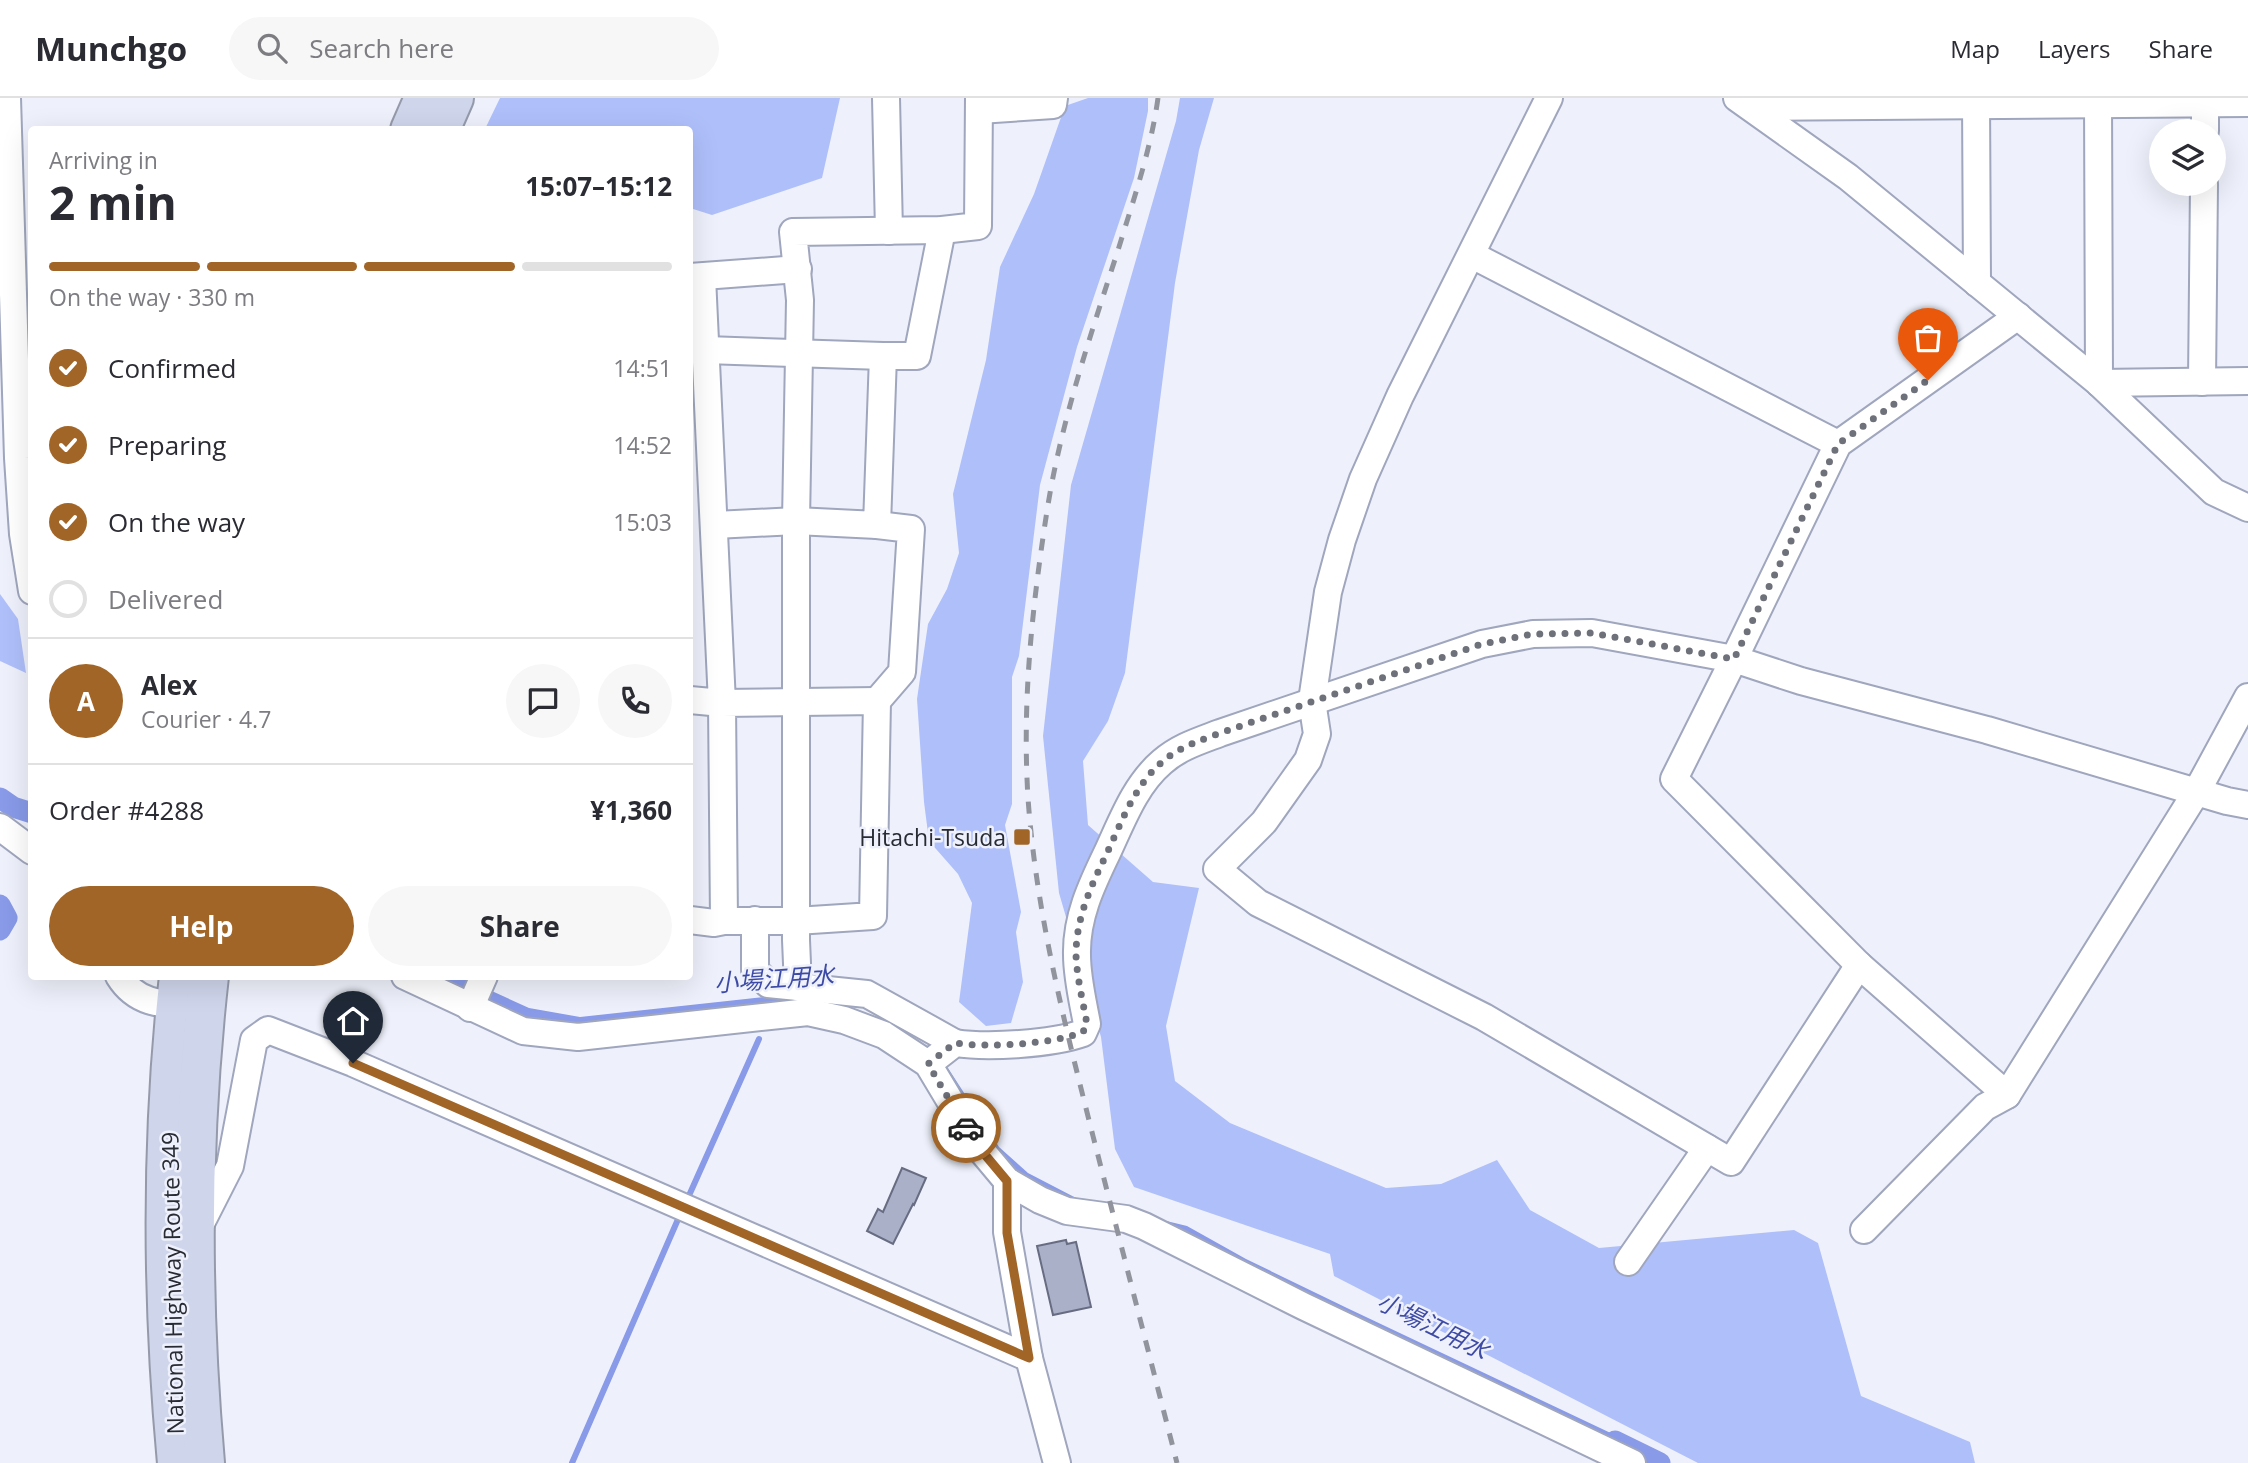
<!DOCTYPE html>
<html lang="en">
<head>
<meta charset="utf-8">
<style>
	body { margin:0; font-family:"Open Sans","Noto Sans JP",sans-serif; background:#f7f7f7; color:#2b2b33; height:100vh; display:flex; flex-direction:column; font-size:26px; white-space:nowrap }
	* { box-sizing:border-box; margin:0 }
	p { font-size:23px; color:#7c7c81 }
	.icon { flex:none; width:38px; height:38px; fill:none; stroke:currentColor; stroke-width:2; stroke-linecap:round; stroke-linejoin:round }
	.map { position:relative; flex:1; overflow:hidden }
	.details { position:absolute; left:28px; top:28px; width:665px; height:854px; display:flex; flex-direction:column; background:#fff; border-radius:7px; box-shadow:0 7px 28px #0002 }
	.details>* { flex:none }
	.buttons { position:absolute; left:2149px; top:21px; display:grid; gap:14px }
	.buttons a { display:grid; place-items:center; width:77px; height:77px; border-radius:50%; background:#fff; box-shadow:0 7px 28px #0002; font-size:35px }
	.pin { position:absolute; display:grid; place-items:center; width:60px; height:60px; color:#fff; margin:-72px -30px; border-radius:50% 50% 50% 0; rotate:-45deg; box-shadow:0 0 7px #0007 }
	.pin .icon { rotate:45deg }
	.courier { position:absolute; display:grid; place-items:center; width:70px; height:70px; margin:-35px; border:5px solid #a16527; border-radius:50%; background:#fff; color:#222; box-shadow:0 2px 9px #0007 }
	.overview em { font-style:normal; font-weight:700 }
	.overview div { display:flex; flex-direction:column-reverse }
	.overview { display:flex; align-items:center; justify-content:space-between; height:119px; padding:0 21px }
	h1 { font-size:46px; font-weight:700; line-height:52px }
	.bar { display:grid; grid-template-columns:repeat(4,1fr); gap:10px 7px; align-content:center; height:84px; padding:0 21px }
	.bar i { height:9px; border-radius:5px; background:#e1e1e2 }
	.bar .on { background:#a16527 }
	.bar p { grid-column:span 4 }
	.line { display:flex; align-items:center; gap:18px; padding:0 21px; border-top:2px solid #e1e1e2 }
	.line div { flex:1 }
	.round { display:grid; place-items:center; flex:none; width:74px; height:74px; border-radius:37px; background:#f7f7f7 }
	ol { padding:0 21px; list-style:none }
	li { display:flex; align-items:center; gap:21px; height:77px }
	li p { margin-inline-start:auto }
	li .icon { padding:7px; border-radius:50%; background:#a16527; color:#fff; stroke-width:4 }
	li:last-child { color:#7c7c81 }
	li i { width:38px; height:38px; border:4px solid #e1e1e2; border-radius:50% }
	.button { display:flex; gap:14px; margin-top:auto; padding:14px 21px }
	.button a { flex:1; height:80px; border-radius:42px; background:#a16527; color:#fff; font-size:28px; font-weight:700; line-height:80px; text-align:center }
	.button a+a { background:#f7f7f7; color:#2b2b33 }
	header { display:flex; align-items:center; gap:42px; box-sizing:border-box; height:98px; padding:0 35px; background:#fff; border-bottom:2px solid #e1e1e2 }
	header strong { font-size:33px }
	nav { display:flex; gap:38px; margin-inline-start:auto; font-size:24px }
	.search { width:490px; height:63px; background:#f7f7f7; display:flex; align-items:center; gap:18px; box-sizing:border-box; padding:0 24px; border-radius:38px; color:#7c7c81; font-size:26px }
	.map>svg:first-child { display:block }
	.green { fill:#afbffa }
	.water { fill:#889ae8 }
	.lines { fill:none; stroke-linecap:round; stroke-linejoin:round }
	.stream { stroke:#889ae8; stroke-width:6 }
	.canal { stroke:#889ae8; stroke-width:21 }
	.building { fill:#a9b0c7; stroke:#676c82; stroke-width:2 }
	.minor-casing { stroke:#9fa6bd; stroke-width:30 }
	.highway-casing { stroke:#959aab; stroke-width:42 }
	.minor { stroke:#fff; stroke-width:26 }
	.highway { stroke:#cfd5eb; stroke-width:38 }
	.rail { stroke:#91939d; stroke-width:5; stroke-dasharray:12 12; stroke-linecap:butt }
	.done { stroke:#6e707a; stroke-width:7; stroke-dasharray:0 12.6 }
	.route { stroke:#a16527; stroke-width:9 }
	.poi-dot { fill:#a16527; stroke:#eef1fb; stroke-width:2.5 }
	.labels { text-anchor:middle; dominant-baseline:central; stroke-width:5; stroke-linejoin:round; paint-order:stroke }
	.poi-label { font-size:23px; fill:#292b34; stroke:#eef1fb; text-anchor:end }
	.street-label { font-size:23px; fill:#292b34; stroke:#eef1fb }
	.water-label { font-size:24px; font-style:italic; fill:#3e4ba6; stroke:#eef1fb }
</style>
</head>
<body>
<header>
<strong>Munchgo</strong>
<div class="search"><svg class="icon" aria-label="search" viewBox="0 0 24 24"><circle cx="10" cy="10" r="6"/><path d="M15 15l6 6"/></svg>Search here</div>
<nav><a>Map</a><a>Layers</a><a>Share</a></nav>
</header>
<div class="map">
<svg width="2248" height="1365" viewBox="0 0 2248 1365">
	<rect width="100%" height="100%" fill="#eef1fb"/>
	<g class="green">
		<polygon points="500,0 840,0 822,80 712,117 690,110 690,32 485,31"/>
		<polygon points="1088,0 1148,0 1148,13 1134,80 1077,249 1040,387 1019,558 1012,579 1012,706 1005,727 1021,814 1016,834 1023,884 1011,925 986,928 959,904 972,805 958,776 929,743 924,704 917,601 928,526 947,491 959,455 953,396 986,262 1000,169 1034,96 1065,8"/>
		<polygon points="1180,0 1214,0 1199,52 1175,185 1125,575 1108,623 1083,663 1088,727 1153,784 1199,790 1166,928 1175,983 1230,1025 1386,1090 1441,1086 1497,1062 1530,1112 1599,1150 1794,1132 1818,1145 1861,1298 1970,1344 1975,1365 1698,1365 1334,1178 1330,1156 1134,1089 1115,1051 1101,939 1059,795 1043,638 1071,387 1176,23"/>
		<polygon points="0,496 18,521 26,575 0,563"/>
	</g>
	<g class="water">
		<polygon points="430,879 461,879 529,910 580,919 810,894 810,905 581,931 524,922"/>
		<polygon points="946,967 999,1049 1028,1075 1080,1102 1187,1128 1246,1161 1347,1210 1636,1347 1631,1357 1074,1110 1021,1083 989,1055 937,971"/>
	</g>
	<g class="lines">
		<g class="stream">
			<polyline points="687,1102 759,941"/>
			<polyline points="572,1365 679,1119"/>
		</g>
		<g class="canal">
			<polyline points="0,700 13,709 32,715"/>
			<polyline points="0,807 7,820 0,832"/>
			<polyline points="1615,1343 1660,1365"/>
		</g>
	</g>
	<g class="building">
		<polygon points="902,1070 926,1080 914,1107 913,1106 893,1146 867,1133 878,1111 883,1114"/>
		<polygon points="1066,1142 1067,1146 1076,1144 1091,1209 1053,1217 1037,1148"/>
	</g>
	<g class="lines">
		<g class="minor-casing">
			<g id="minor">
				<polyline points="7,0 18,360 23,436 32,493"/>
				<polyline points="886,0 889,133"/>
				<polyline points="1549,0 1400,298 1363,381 1342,442 1328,494 1312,603 1317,636 1308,662 1264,724 1217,771 1258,805 1484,919 1731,1064 1859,867"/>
				<polyline points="1737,0 1848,79 2099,285 2214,394 2248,410"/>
				<polyline points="1976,0 1977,185"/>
				<polyline points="2098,0 2099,285"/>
				<polyline points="1751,9 2248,5"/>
				<polyline points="979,12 1053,7 1054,0"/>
				<polyline points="2205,33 2205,0"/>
				<polyline points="1472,157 1838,346"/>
				<polyline points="690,179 798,171"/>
				<polyline points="706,252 883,258"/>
				<polyline points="2202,284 2204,86"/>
				<polyline points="2099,285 2248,283"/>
				<polyline points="715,427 796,423 877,427 883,258 917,258 942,132"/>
				<polyline points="690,602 722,605 877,603 873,818 796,823 724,823 722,605 702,179"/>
				<polyline points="877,603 902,574 911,431 877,427"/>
				<polyline points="0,729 32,753"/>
				<polyline points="690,822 714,825 724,823"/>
				<polyline points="755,822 755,872 768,886 798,889"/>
				<path d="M119,878C137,907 163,906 193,907"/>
				<polyline points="405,878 523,933 578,939 808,914 844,922 884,937 928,966 976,1046 1007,1083 1040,1102 1067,1113 1126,1121 1144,1128 1303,1208 1632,1365"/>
				<polyline points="470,910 484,878"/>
				<polyline points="955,945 867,896 798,889 796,842 796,423 800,202 793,134 942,132 978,128 979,0"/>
				<path d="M928,966L955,945C988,950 1052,946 1083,935L1087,926C1083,904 1077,880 1077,857C1076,820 1091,788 1107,755C1122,723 1135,687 1162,664C1179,649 1199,643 1220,635L1482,546L1533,536L1592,535L1734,561L1801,583L1987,632L2227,703L2248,707"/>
				<polyline points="2007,997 1859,867 1674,681 1734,561 1838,346 2018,218"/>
				<polyline points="1007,1083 1007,1134 1029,1260 1057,1365"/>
				<polyline points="198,1131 230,1068 254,942 268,932 353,965 1029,1260"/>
				<polyline points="1864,1132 1985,1009 2007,997 2197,693 2248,599"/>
				<polyline points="1628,1164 1707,1050"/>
			</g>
		</g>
		<g class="highway-casing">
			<g id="highway">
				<polyline points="410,32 424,0"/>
				<polyline points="440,32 454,0"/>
				<path d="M177,1365C162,1204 161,1039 179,878"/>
				<path d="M205,1365C191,1206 191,1037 209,878"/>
			</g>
		</g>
		<use href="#minor" class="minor"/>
		<use href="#highway" class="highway"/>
		<path class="rail" d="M1158,0C1151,51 1134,100 1119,149C1091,236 1061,323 1047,413C1032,509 1022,604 1028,700C1036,815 1065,927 1093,1038C1121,1147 1149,1256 1177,1365"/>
	</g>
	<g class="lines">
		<path class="done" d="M966,1030L928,966L955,945C988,950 1052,946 1083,934L1087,926C1083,904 1077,880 1076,857C1076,820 1091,788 1107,755C1122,723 1135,687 1162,664C1179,649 1199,643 1220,635L1482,546L1533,536L1591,535L1734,561L1838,346L1928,282"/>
		<polyline class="route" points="353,965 1029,1260 1007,1135 1007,1083 976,1046 966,1030"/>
	</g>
	<rect class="poi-dot" x="1013" y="730" width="18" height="18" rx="3.5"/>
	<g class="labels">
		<g class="poi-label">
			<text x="1006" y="739">Hitachi-Tsuda</text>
		</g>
		<g class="street-label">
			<text transform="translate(172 1185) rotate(-91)">National Highway Route 349</text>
		</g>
		<g class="water-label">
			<text transform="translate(774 880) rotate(-4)">小場江用水</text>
			<text transform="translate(1433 1227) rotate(26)">小場江用水</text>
		</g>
	</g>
</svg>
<div class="buttons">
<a><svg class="icon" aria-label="layers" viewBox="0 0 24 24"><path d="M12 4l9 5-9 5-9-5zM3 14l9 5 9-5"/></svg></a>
</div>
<div class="pin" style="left:1928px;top:282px;background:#ea580c"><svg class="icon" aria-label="bag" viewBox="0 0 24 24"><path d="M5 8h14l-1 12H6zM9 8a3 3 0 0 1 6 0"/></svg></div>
<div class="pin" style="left:353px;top:965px;background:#1f2937"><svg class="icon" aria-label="home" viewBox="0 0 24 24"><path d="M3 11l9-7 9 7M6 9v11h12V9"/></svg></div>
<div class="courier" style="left:966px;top:1030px"><svg class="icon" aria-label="car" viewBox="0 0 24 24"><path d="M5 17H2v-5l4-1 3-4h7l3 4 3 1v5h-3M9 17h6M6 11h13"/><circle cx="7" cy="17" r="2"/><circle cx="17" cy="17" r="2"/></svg></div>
<section class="details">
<div class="overview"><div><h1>2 min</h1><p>Arriving in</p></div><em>15:07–15:12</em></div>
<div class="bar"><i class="on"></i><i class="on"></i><i class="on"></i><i></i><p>On the way · 330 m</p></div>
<ol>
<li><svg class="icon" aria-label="check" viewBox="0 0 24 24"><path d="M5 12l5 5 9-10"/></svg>Confirmed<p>14:51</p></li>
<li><svg class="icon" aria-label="check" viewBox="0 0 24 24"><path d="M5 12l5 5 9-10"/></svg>Preparing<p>14:52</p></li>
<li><svg class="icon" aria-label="check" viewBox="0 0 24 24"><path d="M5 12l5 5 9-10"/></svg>On the way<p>15:03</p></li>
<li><i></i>Delivered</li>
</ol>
<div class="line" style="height:126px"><b class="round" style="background:#a16527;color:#fff">A</b><div><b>Alex</b><p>Courier · 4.7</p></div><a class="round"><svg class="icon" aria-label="chat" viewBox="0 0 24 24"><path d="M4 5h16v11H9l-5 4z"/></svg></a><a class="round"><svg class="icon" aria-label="phone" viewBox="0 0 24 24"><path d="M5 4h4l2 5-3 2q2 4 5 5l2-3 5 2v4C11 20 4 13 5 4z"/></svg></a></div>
<div class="line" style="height:91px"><div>Order #4288</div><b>¥1,360</b></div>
<div class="button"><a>Help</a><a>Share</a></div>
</section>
</div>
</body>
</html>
